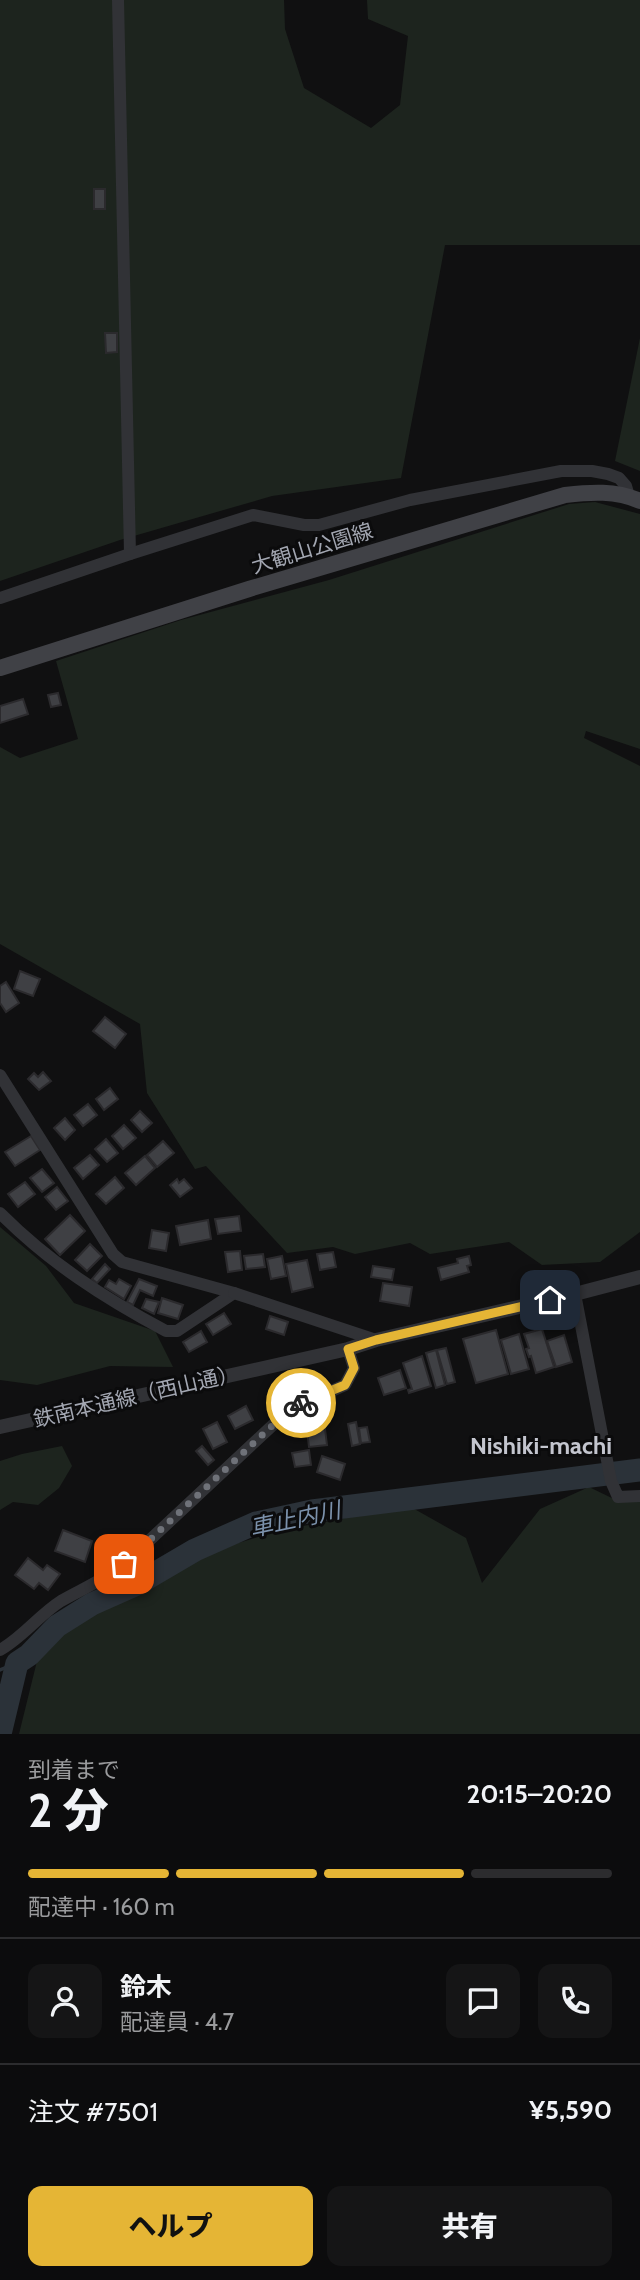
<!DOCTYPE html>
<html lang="ja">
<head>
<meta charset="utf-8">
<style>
	body { margin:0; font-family:Cabin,"Noto Sans JP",sans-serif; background:#151516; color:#f1f3f6; height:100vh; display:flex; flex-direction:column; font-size:26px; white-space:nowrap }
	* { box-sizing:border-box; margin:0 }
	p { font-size:23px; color:#9a9b9d }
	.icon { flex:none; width:38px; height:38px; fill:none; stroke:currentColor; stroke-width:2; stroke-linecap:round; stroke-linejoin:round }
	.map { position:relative; height:1734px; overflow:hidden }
	.drawer { display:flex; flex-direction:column; background:#0c0c0d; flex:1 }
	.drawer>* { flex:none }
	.pin { position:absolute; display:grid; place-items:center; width:60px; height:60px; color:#fff; margin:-30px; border-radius:14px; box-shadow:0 4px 10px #0006 }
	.courier { position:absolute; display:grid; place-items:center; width:70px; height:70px; margin:-35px; border:5px solid #e5b535; border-radius:50%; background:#fff; color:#222; box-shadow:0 2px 9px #0007 }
	.head em { font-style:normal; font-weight:800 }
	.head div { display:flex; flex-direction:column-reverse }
	.head { display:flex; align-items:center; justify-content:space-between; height:119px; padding:0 28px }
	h1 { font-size:46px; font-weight:800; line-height:52px }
	.bar { display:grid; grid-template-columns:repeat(4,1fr); gap:10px 7px; align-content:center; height:84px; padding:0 28px }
	.bar i { height:9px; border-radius:5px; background:#2c2c2e }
	.bar .current { background:#e5b535 }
	.bar p { grid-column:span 4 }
	.line { display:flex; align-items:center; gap:18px; padding:0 28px; border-top:2px solid #2c2c2e }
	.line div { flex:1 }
	.round { display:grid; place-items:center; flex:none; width:74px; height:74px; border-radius:14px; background:#151516 }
	.cta { display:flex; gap:14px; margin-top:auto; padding:14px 28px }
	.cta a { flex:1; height:80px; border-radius:14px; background:#e5b535; color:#111; font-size:28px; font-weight:800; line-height:80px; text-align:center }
	.cta a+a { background:#151516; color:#f1f3f6 }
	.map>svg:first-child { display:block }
	.green { fill:#1d241e }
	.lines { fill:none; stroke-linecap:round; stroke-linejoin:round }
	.stream { stroke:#2b3239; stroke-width:3.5 }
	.river { stroke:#2b3239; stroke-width:23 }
	.building { fill:#3f4044; stroke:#2b2a2d; stroke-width:2 }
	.minor { stroke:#313236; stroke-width:12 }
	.tertiary { stroke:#313236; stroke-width:14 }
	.secondary { stroke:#404146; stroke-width:16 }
	.done { stroke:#6f7279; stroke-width:7; stroke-dasharray:0 12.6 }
	.route { stroke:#e5b535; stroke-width:9 }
	.labels { text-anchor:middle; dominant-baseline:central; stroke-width:6; stroke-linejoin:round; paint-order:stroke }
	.street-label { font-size:21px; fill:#a2a6b1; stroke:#0b0b0c }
	.water-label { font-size:23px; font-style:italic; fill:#7b91ab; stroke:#0b0b0c }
	.quarter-label { font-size:24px; font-weight:bold; fill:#c3c5ce; stroke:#0b0b0c }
</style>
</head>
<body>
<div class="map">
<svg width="640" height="1734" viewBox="0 0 640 1734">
	<rect width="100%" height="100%" fill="#101011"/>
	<g class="green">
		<polygon points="0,0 284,0 285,29 304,88 371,128 400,105 408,36 368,19 367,0 640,0 640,245 445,245 401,478 272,496 120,540 0,581"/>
		<polygon points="640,338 640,471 615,461"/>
		<polygon points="595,502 640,514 640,749 586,731 584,738 640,766 640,1232 600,1262 542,1265 509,1242 430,1254 410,1243 355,1254 333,1247 287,1253 206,1166 195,1169 147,1093 140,1024 0,944 0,747 20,758 78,739 56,661 181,620 329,580 569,504"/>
		<polygon points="0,1227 46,1266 74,1303 155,1331 173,1367 110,1366 37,1385 0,1380"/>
		<polygon points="62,1446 72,1466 59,1488 38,1505 13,1502 0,1510 0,1461 22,1454"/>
		<polygon points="589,1487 620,1502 640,1501 640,1734 19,1734 37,1661 59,1632 85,1615 140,1592 171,1573 221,1548 282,1530 409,1506 466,1538 482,1583 540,1509"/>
	</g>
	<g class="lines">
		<polyline class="stream" points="0,1670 17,1663"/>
		<polyline class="river" points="0,1734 17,1663 29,1655 57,1626 92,1604 137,1584 195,1550 256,1523 312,1511 640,1470"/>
	</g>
	<g class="building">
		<rect x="94" y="189" width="11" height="20"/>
		<polygon points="105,333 117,333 117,352 106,353"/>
		<polygon points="58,693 61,705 51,707 48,695"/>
		<polygon points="23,699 28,714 0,723 0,706"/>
		<polygon points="20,971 40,979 33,996 14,989"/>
		<polygon points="6,982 19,1003 6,1012 0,1003 0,986"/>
		<polygon points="105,1017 126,1034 115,1048 93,1031"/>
		<polygon points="43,1072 51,1081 39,1090 28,1079 34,1073 38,1077"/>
		<polygon points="110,1088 118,1099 104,1110 96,1099"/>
		<polygon points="88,1104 97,1115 83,1126 74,1115"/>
		<polygon points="140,1111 152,1123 142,1132 131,1120"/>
		<polygon points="65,1118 75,1130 65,1140 54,1128"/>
		<polygon points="124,1125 136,1138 123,1149 112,1136"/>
		<polygon points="31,1136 40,1150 15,1166 5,1152"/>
		<polygon points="106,1139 118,1153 107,1162 95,1149"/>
		<polygon points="163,1141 174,1153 157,1167 147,1155"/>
		<polygon points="90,1155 99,1165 83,1179 74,1168"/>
		<polygon points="145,1156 155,1168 136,1185 125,1173"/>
		<polygon points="42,1169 54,1183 42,1192 30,1178"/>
		<polygon points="115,1177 124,1188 106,1204 96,1194"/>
		<polygon points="177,1179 179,1183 184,1179 192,1188 180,1197 170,1185"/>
		<polygon points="25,1182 35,1194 18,1207 8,1194"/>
		<polygon points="57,1187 68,1201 56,1210 45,1197"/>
		<polygon points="70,1215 85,1231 60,1255 45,1239"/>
		<polygon points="239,1216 241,1231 218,1234 215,1219"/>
		<polygon points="208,1220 211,1239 180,1245 176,1226"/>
		<polygon points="152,1230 169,1233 166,1251 149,1248"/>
		<polygon points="90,1244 102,1256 87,1271 75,1260"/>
		<polygon points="240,1251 242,1270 228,1272 225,1252"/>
		<polygon points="333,1252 336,1267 320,1270 317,1254"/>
		<polygon points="263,1254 265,1267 246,1269 244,1256"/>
		<polygon points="282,1256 286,1276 271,1279 267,1259"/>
		<polygon points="469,1256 471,1265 467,1266 469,1272 441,1280 438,1268 458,1263 457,1259"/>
		<polygon points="307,1260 313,1287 292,1292 286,1264"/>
		<polygon points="105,1264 110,1269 97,1283 92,1279"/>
		<polygon points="373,1266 394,1269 392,1280 371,1277"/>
		<polygon points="119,1279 131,1286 124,1299 105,1287 109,1280 116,1284"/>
		<polygon points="139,1279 157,1286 153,1296 140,1290 133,1305 127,1302"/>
		<polygon points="383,1283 412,1287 409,1306 380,1301"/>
		<polygon points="162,1298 183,1305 178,1319 158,1313"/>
		<polygon points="146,1299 159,1302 154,1314 142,1308"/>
		<polygon points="224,1313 231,1324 213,1335 206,1324"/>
		<polygon points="270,1316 288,1322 284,1335 266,1329"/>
		<polygon points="542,1329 554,1367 536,1373 531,1356 529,1357 526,1349 529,1348 524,1334"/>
		<polygon points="496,1330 508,1374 476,1383 463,1339"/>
		<polygon points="201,1331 207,1342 189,1352 183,1342"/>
		<polygon points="519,1334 529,1369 511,1374 501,1340"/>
		<polygon points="564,1335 572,1362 556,1367 547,1341"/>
		<polygon points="446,1348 455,1382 447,1384 437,1350"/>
		<polygon points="436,1350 445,1385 436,1388 426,1353"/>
		<polygon points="422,1356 431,1386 409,1393 408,1390 412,1389 403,1363"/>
		<polygon points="400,1370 406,1388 384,1395 378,1378"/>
		<polygon points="246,1406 253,1420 235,1429 228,1416"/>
		<polygon points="217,1422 227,1442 213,1449 203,1429"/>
		<polygon points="356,1422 360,1444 352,1446 348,1424"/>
		<polygon points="367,1427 370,1442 361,1443 359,1428"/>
		<polygon points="325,1429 327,1445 309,1447 307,1431"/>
		<polygon points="202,1446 214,1460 208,1465 196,1451"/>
		<polygon points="309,1450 311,1465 295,1467 292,1453"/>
		<polygon points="322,1456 345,1464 340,1480 317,1472"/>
		<polygon points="63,1530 92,1541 85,1562 55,1551"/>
		<polygon points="28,1558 43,1570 47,1565 60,1574 48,1590 39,1583 34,1589 15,1575"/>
	</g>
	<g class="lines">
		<g class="minor">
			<polyline points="118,0 130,554"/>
			<polyline points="0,598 130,554 253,515 304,525 319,525 410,500 561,471 592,471 608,474 619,478 626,486 629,496"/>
			<path d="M0,1075L113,1254L122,1262L234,1293L177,1331H166C104,1298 50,1263 0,1213"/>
			<polyline points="234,1293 376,1340"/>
			<polyline points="575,1294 611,1481 618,1497 640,1496"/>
			<path d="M0,1650C23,1637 39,1615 61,1601C82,1589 104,1580 124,1564L289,1410L345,1385L354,1368L348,1349"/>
		</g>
		<polyline class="tertiary" points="0,1427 348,1349 376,1340 575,1294 640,1277"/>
		<path class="secondary" d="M0,668L249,589L565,495C590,492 616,490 640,501"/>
	</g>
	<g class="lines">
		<polyline class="done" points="124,1564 289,1410 301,1403"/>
		<polyline class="route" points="301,1403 345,1385 354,1368 348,1349 376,1340 550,1300"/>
	</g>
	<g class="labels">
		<g class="street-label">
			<text transform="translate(312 548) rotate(-17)">大観山公園線</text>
			<text transform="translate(136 1396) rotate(-13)">鉄南本通線（西山通）</text>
		</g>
		<g class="water-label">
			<text transform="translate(295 1519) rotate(-12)">車止内川</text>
		</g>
		<g class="quarter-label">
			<text x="541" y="1445">Nishiki-machi</text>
		</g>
	</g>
</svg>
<div class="pin" style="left:124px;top:1564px;background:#ea580c"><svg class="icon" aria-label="bag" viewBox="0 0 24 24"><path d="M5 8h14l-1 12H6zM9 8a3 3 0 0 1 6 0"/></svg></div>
<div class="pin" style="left:550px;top:1300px;background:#1f2937"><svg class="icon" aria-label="home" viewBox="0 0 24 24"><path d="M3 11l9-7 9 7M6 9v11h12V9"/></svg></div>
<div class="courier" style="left:301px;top:1403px"><svg class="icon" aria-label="bike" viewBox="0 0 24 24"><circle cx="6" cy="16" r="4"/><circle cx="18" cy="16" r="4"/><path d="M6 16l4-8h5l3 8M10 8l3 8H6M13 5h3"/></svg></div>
</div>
<section class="drawer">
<div class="head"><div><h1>2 分</h1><p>到着まで</p></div><em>20:15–20:20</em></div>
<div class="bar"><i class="current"></i><i class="current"></i><i class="current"></i><i></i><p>配達中 · 160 m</p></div>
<div class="line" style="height:126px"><a class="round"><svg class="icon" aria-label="person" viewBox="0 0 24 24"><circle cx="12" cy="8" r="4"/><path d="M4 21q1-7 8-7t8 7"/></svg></a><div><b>鈴木</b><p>配達員 · 4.7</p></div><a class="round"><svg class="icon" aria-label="chat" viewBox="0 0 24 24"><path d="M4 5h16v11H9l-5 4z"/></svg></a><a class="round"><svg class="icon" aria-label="phone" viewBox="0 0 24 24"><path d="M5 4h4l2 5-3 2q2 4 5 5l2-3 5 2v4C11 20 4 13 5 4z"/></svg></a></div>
<div class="line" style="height:91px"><div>注文 #7501</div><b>¥5,590</b></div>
<div class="cta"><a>ヘルプ</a><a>共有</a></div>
</section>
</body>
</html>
